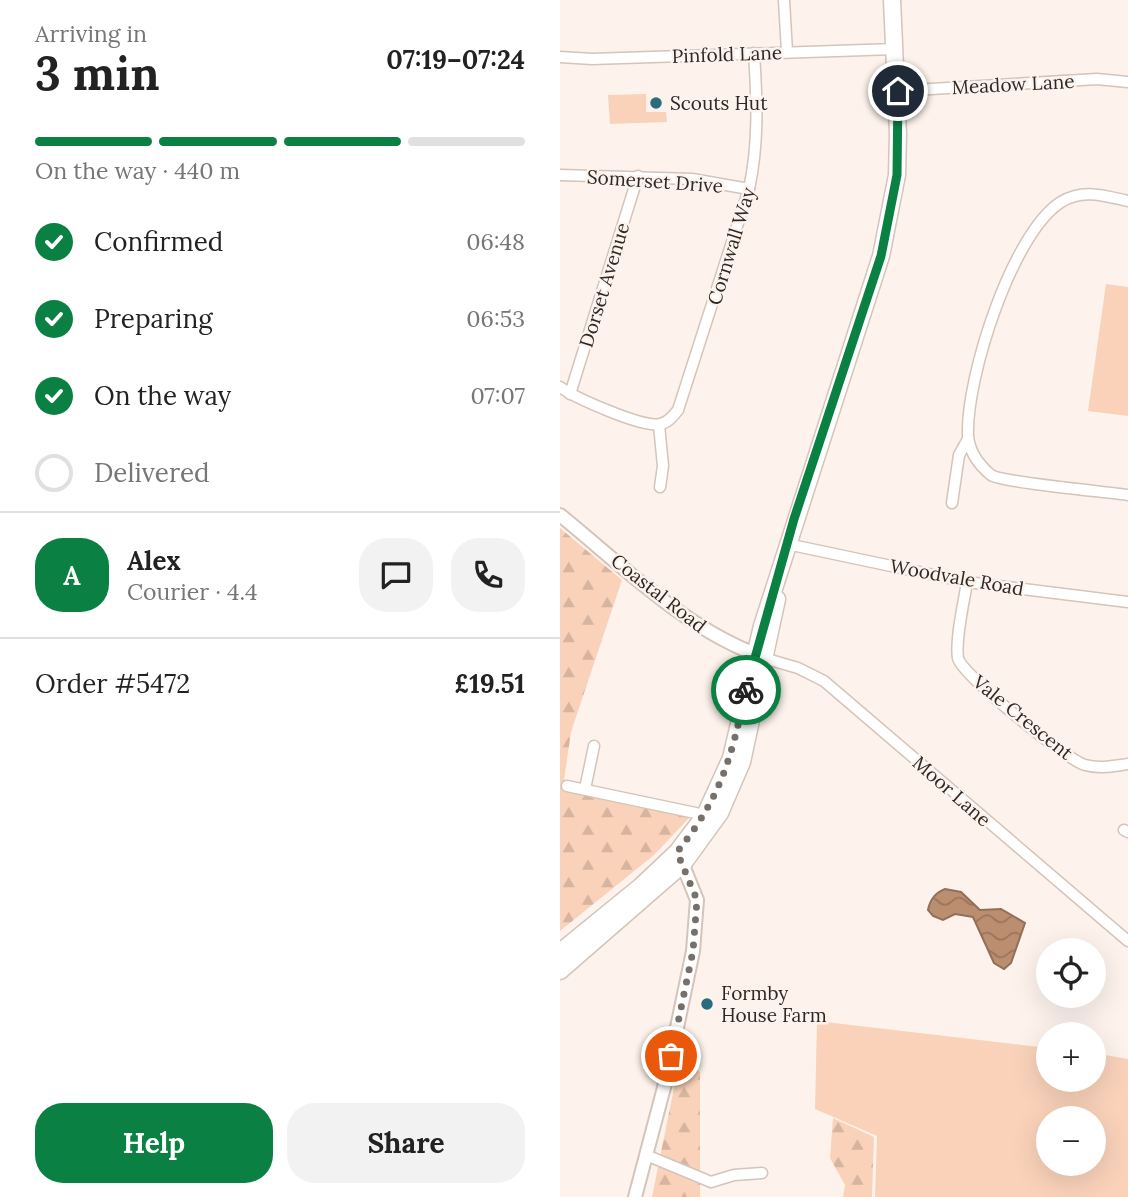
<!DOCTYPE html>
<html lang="en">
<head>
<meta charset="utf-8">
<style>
	body { margin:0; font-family:Lora,serif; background:#f2f2f2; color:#222; height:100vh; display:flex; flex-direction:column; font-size:26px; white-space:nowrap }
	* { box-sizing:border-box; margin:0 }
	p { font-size:23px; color:#767676 }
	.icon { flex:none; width:38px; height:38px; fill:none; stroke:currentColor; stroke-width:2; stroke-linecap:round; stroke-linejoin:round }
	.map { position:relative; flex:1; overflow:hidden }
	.details { display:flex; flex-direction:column; background:#fff; width:560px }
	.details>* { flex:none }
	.controls { position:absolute; left:476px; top:938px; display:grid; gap:14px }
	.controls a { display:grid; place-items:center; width:70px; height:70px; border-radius:50%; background:#fff; box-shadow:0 7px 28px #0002; font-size:35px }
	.pin { position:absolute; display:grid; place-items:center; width:60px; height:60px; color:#fff; margin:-30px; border:4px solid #fff; border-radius:50%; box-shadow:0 2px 7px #0007 }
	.courier { position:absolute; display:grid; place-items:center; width:70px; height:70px; margin:-35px; border:5px solid #0b8043; border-radius:50%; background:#fff; color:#222; box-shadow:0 2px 9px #0007 }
	.summary em { font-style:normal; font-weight:800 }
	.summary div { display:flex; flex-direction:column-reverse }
	.summary { display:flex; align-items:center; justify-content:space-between; height:119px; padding:0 35px }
	h1 { font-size:46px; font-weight:800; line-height:52px }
	.bar { display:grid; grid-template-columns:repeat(4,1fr); gap:10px 7px; align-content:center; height:84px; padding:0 35px }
	.bar i { height:9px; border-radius:5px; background:#e0e0e0 }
	.bar .selected { background:#0b8043 }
	.bar p { grid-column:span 4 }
	.line { display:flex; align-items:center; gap:18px; padding:0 35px; border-top:2px solid #e0e0e0 }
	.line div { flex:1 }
	.round { display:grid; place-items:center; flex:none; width:74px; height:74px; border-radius:28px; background:#f2f2f2 }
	ol { padding:0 35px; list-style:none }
	li { display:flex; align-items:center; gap:21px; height:77px }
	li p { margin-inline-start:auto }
	li .icon { padding:7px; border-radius:50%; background:#0b8043; color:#fff; stroke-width:4 }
	li:last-child { color:#767676 }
	li i { width:38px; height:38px; border:4px solid #e0e0e0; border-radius:50% }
	.button { display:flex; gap:14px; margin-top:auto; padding:14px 35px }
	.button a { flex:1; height:80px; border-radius:28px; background:#0b8043; color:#fff; font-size:28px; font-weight:800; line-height:80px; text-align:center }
	.button a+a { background:#f2f2f2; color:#222 }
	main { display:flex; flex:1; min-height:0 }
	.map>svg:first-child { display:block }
	.grass { fill:#f9d2b9; fill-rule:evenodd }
	.forest { fill:url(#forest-firs) }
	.water { fill:url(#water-waves); stroke:#916f59; stroke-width:2 }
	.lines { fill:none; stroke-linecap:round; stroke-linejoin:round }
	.minor-casing { stroke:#d4c4ba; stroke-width:13 }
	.tertiary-casing { stroke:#d4c4ba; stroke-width:16 }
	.trunk-casing { stroke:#d4c4ba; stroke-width:19 }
	.minor { stroke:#fff; stroke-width:10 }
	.tertiary { stroke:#fff; stroke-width:12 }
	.trunk { stroke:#fff; stroke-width:16 }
	.done { stroke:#766f6a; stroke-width:7; stroke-dasharray:0 12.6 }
	.route { stroke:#0b8043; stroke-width:9 }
	.poi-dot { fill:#296c7e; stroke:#fdf3ec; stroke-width:2.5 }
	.labels { text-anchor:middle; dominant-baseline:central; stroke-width:5; stroke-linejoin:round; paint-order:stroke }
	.street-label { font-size:19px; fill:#2e2824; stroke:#fdf3ec }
	.poi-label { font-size:19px; fill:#2e2824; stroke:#fdf3ec; text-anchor:start }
</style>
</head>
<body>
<main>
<section class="details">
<div class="summary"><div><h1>3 min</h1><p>Arriving in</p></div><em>07:19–07:24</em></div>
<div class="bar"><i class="selected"></i><i class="selected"></i><i class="selected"></i><i></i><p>On the way · 440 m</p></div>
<ol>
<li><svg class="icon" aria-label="check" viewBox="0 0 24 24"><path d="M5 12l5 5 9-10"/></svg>Confirmed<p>06:48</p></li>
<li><svg class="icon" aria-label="check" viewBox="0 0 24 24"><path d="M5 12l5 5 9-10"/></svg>Preparing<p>06:53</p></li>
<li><svg class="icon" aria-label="check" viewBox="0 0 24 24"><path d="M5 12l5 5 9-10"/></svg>On the way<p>07:07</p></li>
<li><i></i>Delivered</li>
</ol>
<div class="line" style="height:126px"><b class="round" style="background:#0b8043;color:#fff">A</b><div><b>Alex</b><p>Courier · 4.4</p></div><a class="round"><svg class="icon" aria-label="chat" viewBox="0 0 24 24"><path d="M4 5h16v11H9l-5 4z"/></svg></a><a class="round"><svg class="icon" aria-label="phone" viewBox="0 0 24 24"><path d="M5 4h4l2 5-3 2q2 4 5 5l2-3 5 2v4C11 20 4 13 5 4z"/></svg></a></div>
<div class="line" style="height:91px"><div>Order #5472</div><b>£19.51</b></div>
<div class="button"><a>Help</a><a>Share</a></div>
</section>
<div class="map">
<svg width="568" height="1197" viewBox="0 0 568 1197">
	<defs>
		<pattern id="forest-firs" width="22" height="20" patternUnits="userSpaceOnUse" patternTransform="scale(1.75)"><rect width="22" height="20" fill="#f9d2b9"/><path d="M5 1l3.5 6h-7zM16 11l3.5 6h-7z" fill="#d6b49f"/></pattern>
		<pattern id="water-waves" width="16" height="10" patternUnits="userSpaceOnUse" patternTransform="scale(1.75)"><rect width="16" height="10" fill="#bc8e70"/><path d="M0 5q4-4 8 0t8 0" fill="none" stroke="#99745c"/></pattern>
	</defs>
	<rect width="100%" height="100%" fill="#fdf3ec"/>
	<g class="grass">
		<polygon points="86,94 86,112 106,112 107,122 50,124 48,95"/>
		<polygon points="546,284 568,287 568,416 528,411"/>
		<path d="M257,1021L488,1048V1080H534V1053L568,1059V1197H315L317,1136L255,1109ZM534,1118V1164H488V1118Z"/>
	</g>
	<g class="forest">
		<polygon points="0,528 62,580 11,732 3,787 132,815 94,855 0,931"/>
		<polygon points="120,1058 140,1072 140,1197 92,1197"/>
		<polygon points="273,1118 314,1137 312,1197 283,1197 285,1185 270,1158"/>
	</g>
	<path class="water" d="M385,889L401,892L420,910L441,909L465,923L451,963L444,969L434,963L413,917L395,914L383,920L373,916L368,910C370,899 375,893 385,889Z"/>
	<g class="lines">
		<g class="minor-casing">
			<g id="minor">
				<polyline points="224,0 227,52"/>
				<polyline points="0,57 32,59 335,49"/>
				<polyline points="338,91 537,79 568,82"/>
				<polyline points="0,175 132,179 189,189"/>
				<path d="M568,201C545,196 523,188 501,202C452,233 406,378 408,435C409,451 419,465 431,475C440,482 548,492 568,495"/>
				<path d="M0,387C15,398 83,428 100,424C108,423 113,416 118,410L189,189C199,143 197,99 194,53"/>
				<polyline points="10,394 78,176"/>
				<polyline points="99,425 103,466 100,487"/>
				<polyline points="392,503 399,455 408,439"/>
				<polyline points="227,544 407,582 568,602"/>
				<path d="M407,582C404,602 395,639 398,658C401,674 508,761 525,765C540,769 553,766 568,764"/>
				<polyline points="207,659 238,668 264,681 568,941"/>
				<polyline points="7,786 145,815"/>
				<polyline points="25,789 34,746"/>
				<polyline points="564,830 568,832"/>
				<polyline points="86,1155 151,1182 174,1175 202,1173"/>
			</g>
		</g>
		<g class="tertiary-casing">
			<g id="tertiary">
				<path d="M0,515C63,566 126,630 203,657"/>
				<polyline points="75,1197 106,1080 133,951 137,900 120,858"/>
			</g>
		</g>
		<g class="trunk-casing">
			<g id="trunk">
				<polyline points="0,952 81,886 117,852 145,815 171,758 202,626 321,256 337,175 338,134 332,0"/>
				<polyline points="0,971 123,864 160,813 182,762 217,599"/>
			</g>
		</g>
		<use href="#minor" class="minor"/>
		<use href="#tertiary" class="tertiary"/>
		<use href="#trunk" class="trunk"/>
	</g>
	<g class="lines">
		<path class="done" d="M111,1056L133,951L137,900L117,852C162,796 171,758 186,690"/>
		<polyline class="route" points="186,690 234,519 321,256 337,175 338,91"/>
	</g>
	<g class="poi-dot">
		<circle cx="96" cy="103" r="7"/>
		<circle cx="147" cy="1004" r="7"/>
	</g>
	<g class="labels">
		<g class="street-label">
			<text transform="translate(167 54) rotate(-2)">Pinfold Lane</text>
			<text transform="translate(453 84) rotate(-3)">Meadow Lane</text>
			<text transform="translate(95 181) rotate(4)">Somerset Drive</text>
			<text transform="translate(171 246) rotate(-73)">Cornwall Way</text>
			<text transform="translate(44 285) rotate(-73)">Dorset Avenue</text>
			<text transform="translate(397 577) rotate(10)">Woodvale Road</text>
			<text transform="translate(99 593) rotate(38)">Coastal Road</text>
			<text transform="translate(463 717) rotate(39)">Vale Crescent</text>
			<text transform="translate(392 791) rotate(41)">Moor Lane</text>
		</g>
		<g class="poi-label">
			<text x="110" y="103">Scouts Hut</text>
			<text x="161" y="993">Formby<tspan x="161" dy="22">House Farm</tspan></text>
		</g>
	</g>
</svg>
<div class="controls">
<a><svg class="icon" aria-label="locate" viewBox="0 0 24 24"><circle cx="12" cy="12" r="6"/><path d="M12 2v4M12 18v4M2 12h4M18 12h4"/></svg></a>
<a>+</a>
<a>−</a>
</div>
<div class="pin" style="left:111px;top:1056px;background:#ea580c"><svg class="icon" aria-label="bag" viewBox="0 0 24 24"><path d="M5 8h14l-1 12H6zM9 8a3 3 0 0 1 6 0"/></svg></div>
<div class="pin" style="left:338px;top:91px;background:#1f2937"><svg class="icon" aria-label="home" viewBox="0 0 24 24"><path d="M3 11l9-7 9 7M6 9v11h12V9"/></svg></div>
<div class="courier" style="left:186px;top:690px"><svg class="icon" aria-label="bike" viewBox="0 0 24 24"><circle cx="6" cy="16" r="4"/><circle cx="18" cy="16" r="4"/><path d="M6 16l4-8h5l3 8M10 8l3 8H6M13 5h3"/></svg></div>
</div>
</main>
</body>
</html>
